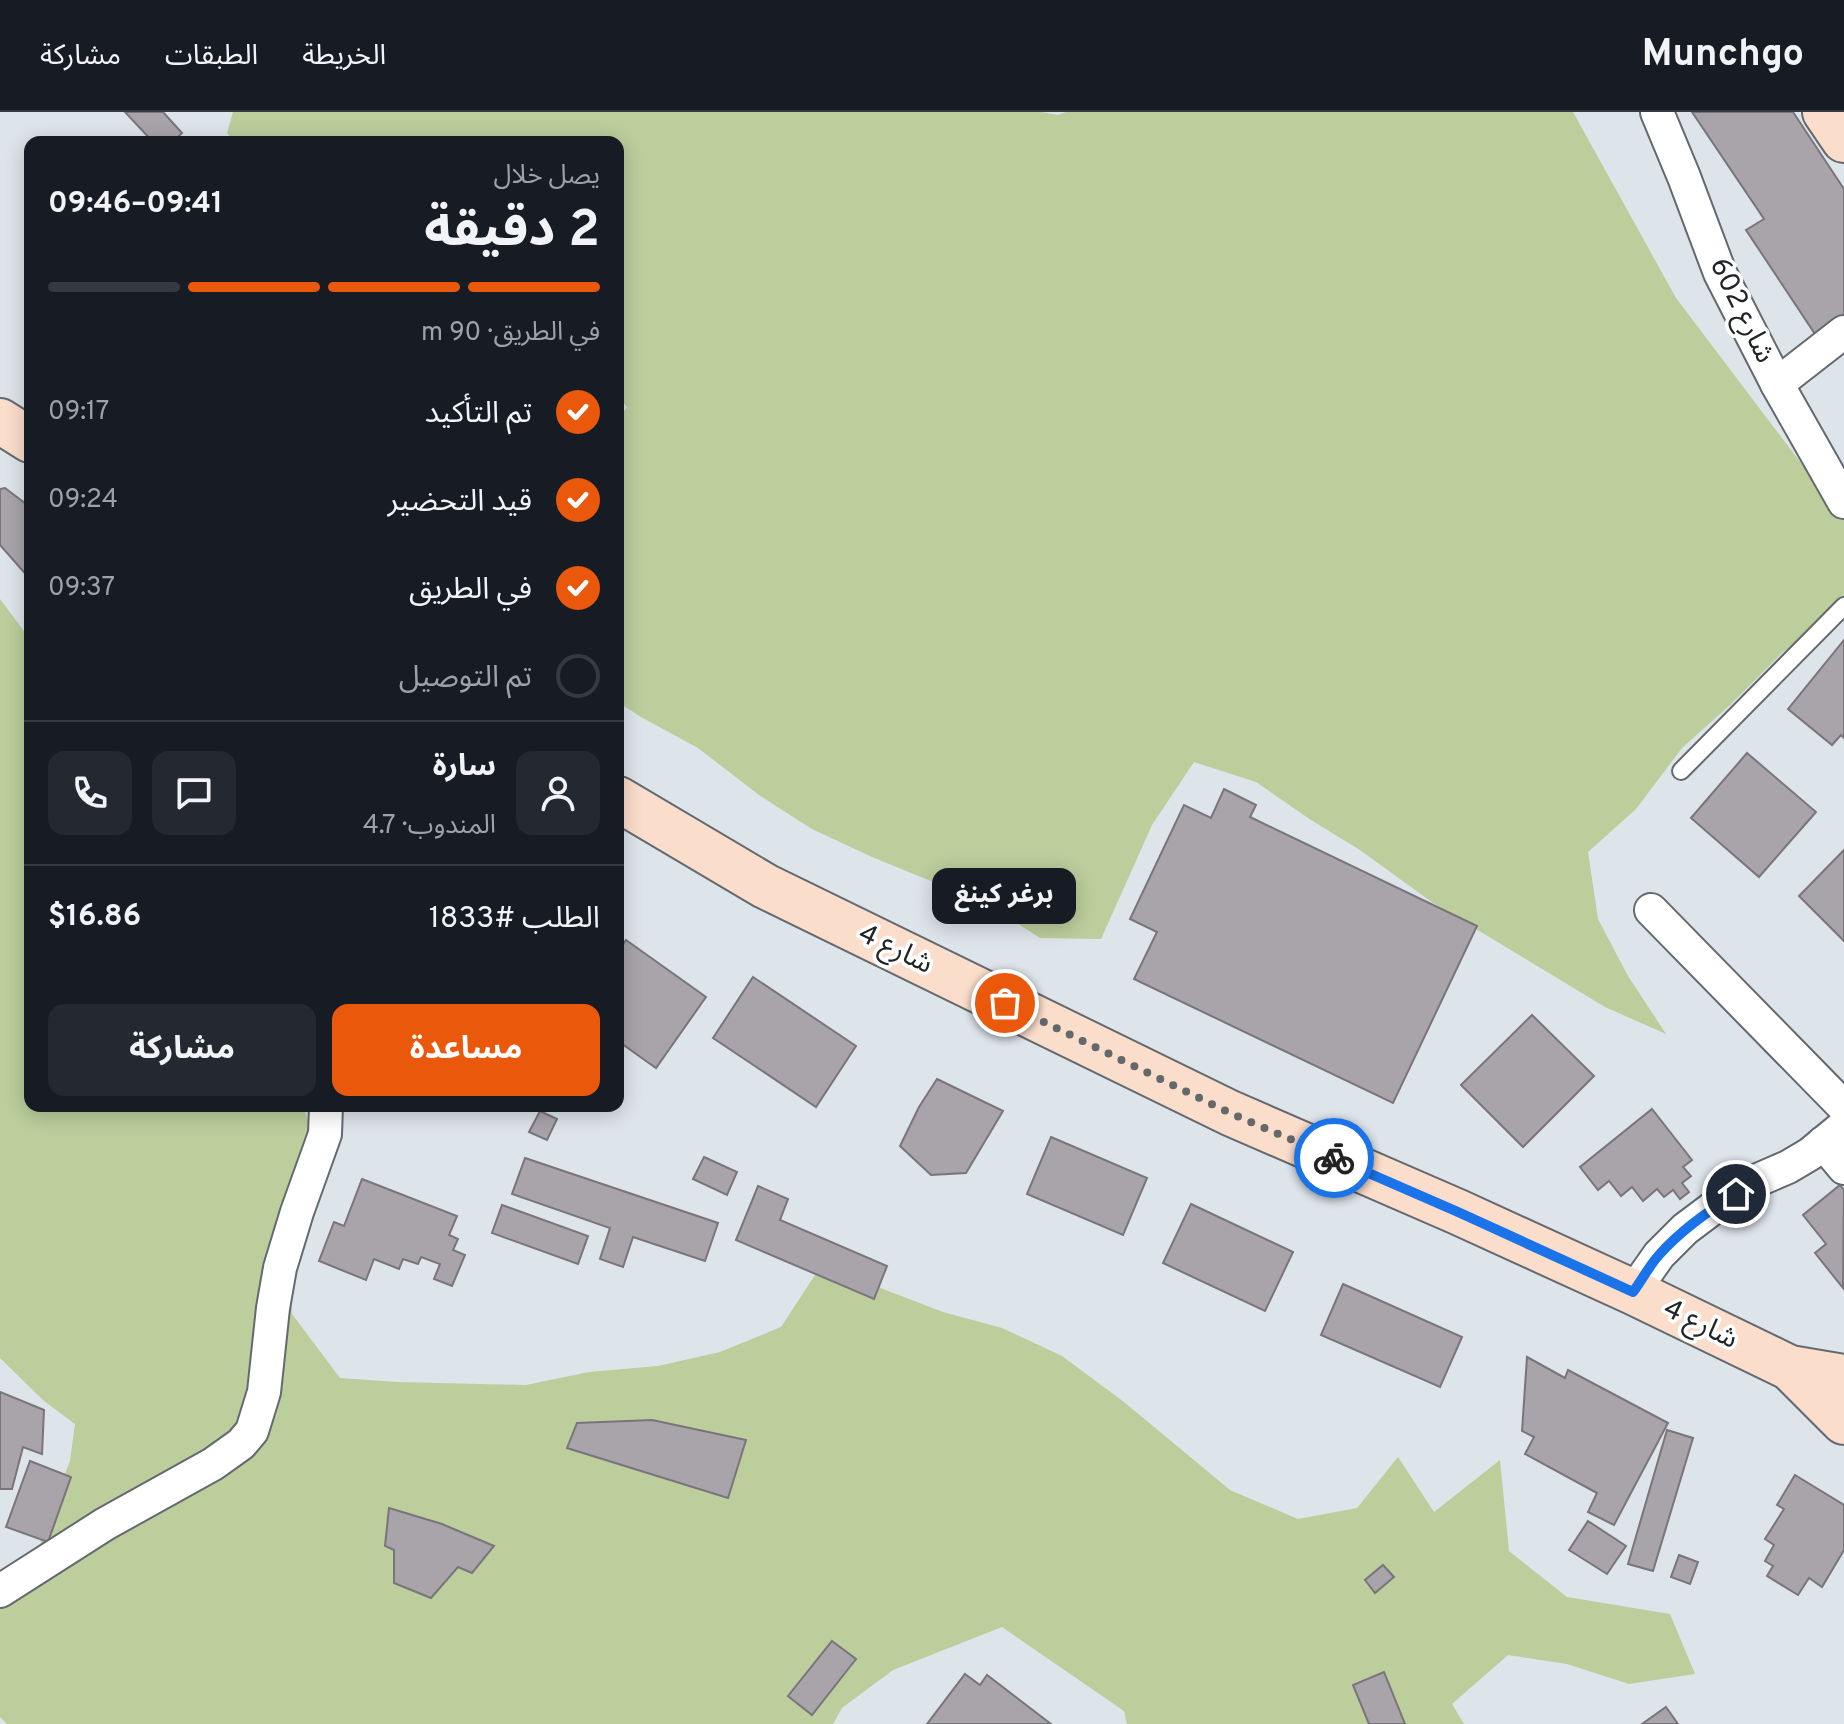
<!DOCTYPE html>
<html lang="ar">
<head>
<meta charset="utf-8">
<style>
	body { margin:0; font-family:Overpass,"Noto Sans Arabic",sans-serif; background:#242831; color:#f1f3f6; direction:rtl; height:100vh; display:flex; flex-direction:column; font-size:30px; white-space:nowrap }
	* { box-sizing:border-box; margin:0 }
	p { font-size:26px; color:#9ea1a6 }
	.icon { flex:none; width:44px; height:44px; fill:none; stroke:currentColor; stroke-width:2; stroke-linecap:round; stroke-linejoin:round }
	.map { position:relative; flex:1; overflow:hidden; direction:ltr }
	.details { position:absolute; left:24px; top:24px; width:600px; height:976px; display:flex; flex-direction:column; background:#171b24; border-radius:16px; box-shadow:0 4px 20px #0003; direction:rtl }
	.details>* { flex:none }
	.pin { position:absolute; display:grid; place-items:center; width:68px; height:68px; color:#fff; margin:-34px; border:4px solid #fff; border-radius:50%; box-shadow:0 2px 8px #0007 }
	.courier { position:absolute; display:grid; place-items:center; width:80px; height:80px; margin:-40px; border:6px solid #1a73e8; border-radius:50%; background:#fff; color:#222; box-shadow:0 2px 10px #0007 }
	.bubble { position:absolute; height:56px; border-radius:16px; background:#171b24; box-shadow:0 4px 20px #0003; font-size:26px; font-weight:700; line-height:56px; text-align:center; direction:rtl }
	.head em { font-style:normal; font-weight:700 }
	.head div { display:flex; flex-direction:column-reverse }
	.head { display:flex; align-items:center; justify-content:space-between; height:136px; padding:0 24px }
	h1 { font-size:52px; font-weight:700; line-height:60px }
	.bar { display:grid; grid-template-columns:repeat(4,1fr); gap:12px 8px; align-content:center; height:96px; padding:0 24px }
	.bar i { height:10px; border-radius:6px; background:#363941 }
	.bar .current { background:#ea580c }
	.bar p { grid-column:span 4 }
	.line { display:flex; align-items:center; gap:20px; padding:0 24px; border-top:2px solid #363941 }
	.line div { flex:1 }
	.round { display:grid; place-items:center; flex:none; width:84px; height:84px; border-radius:16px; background:#242831 }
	ol { padding:0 24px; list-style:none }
	li { display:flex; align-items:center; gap:24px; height:88px }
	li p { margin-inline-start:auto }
	li .icon { padding:8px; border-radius:50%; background:#ea580c; color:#fff; stroke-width:4 }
	li:last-child { color:#9ea1a6 }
	li i { width:44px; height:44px; border:4px solid #363941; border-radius:50% }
	.primary-button { display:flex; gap:16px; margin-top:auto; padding:16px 24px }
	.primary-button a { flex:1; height:92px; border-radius:16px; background:#ea580c; color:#fff; font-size:32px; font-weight:700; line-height:92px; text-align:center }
	.primary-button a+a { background:#242831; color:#f1f3f6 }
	header { display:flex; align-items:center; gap:48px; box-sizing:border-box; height:112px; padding:0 40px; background:#171b24; border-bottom:2px solid #363941 }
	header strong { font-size:38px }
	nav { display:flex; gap:44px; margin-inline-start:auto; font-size:28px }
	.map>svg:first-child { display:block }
	.green { fill:#bbce9c }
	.building { fill:#a8a4aa; stroke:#79757b; stroke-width:2 }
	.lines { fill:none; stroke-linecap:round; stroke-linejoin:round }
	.lane-casing { stroke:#63696e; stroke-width:20 }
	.street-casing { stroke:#63696e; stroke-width:36 }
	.secondary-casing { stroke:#63696e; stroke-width:48 }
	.lane { stroke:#fff; stroke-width:16 }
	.street { stroke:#fff; stroke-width:32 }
	.secondary { stroke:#fbddcb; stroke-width:44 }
	.done { stroke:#63686b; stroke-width:8; stroke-dasharray:0 14.4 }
	.route { stroke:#1a73e8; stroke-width:10 }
	.labels { text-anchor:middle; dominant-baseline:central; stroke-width:7; stroke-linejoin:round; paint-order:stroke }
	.street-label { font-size:28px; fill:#222527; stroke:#fff }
</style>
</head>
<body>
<header>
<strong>Munchgo</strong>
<nav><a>الخريطة</a><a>الطبقات</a><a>مشاركة</a></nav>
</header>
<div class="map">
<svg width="1844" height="1612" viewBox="0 0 1844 1612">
	<rect width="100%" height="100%" fill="#dde4ea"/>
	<g class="green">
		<polygon points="233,0 1041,0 1058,3 1066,0 1573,0 1676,186 1844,408 1844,491 1838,498 1783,540 1730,593 1682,636 1636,697 1588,740 1598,807 1628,864 1666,922 1605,895 1433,791 1360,738 1311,708 1256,670 1194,650 1152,713 1101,827 1040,826 987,792 872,745 812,717 759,683 698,636 641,605 618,590 618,307 627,295 618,285 618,30 234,30 227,21"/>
		<polygon points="0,487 30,527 30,994 303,994 327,1063 291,1130 292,1202 340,1266 397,1270 526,1273 589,1260 658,1254 720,1240 781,1215 815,1163 878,1175 943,1200 1002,1216 1062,1244 1124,1290 1230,1378 1298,1407 1357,1396 1398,1345 1434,1400 1500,1348 1509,1439 1567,1485 1670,1502 1695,1562 1629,1572 1567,1552 1508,1543 1452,1592 1464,1612 1127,1612 1124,1599 1002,1515 893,1558 842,1596 833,1612 7,1612 0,1605 0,1493 31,1465 47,1407 70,1349 75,1312 44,1289 0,1246"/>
	</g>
	<g class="building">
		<polygon points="125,0 163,0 182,21 173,30 153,30"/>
		<polygon points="1692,0 1793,0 1844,77 1844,203 1815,222 1746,118 1764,107"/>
		<polygon points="5,376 30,395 30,467 0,433 0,377"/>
		<polygon points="1844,528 1844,626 1841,623 1832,633 1788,597"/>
		<polygon points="1747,641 1816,700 1759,765 1691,706"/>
		<polygon points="1224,677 1256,693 1250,705 1477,814 1393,991 1134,867 1157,820 1130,807 1184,693 1211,706"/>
		<polygon points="1844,738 1844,829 1799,784"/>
		<polygon points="626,828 706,885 656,956 618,929 618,840"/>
		<polygon points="753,865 856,934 816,995 713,926"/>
		<polygon points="1532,903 1594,964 1523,1035 1461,973"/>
		<polygon points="937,967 1003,999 966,1061 931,1063 900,1034 919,995"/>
		<polygon points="1652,997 1692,1048 1683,1055 1691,1064 1682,1071 1689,1080 1680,1087 1673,1078 1664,1085 1657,1077 1643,1089 1632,1075 1621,1084 1609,1069 1598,1078 1580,1055"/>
		<polygon points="540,999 557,1007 547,1028 529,1020"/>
		<polygon points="1051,1025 1147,1066 1123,1123 1027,1082"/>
		<polygon points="704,1045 737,1060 727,1083 693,1067"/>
		<polygon points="525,1046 718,1111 705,1149 633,1125 623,1155 600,1147 610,1116 512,1082"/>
		<polygon points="362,1067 457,1104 449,1123 458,1127 453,1138 465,1143 452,1174 434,1167 440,1152 421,1145 418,1152 403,1147 399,1157 374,1147 366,1168 319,1149 334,1110 344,1114"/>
		<polygon points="1840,1073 1844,1078 1843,1176 1815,1141 1826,1132 1803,1103"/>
		<polygon points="758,1074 788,1087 780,1108 887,1154 874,1187 736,1128"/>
		<polygon points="1191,1092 1293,1140 1265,1199 1163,1151"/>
		<polygon points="502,1093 588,1124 578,1152 492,1121"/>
		<polygon points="1343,1172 1462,1225 1440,1275 1321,1223"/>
		<polygon points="1527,1245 1565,1266 1568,1258 1668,1311 1614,1413 1588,1400 1597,1381 1525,1342 1534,1325 1522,1319"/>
		<polygon points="0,1280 44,1298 42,1342 23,1335 12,1377 0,1377"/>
		<polygon points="652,1308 746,1328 728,1386 567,1336 577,1311"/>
		<polygon points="1667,1318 1693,1326 1653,1459 1628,1452"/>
		<polygon points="30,1349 71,1365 48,1430 6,1415"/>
		<polygon points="1795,1363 1844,1393 1844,1438 1822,1475 1809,1466 1798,1483 1767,1464 1773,1454 1765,1449 1774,1433 1765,1427 1784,1397 1777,1393"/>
		<polygon points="389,1396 442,1412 494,1434 472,1461 458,1455 431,1486 394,1471 394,1438 385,1434"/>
		<polygon points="1588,1409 1626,1434 1607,1462 1569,1438"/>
		<polygon points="1679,1443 1698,1450 1690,1472 1671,1465"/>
		<polygon points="1383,1453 1394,1465 1375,1481 1365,1468"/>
		<polygon points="832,1529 856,1547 812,1603 788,1584"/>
		<polygon points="1384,1560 1405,1612 1369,1612 1353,1573"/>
		<polygon points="965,1562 980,1573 987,1563 1051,1612 927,1612"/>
		<polygon points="1666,1595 1678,1612 1642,1612"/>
	</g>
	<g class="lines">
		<g class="lane-casing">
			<polyline id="lane" points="1681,659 1844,494"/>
		</g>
		<g class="street-casing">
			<g id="street">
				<polyline points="1657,0 1684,65 1720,161 1777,272 1844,390"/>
				<polyline points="1777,272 1844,220"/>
				<polyline points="1651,798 1844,995"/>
				<polyline points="1823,1031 1844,1056"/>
				<polyline points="1633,1180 1659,1143 1685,1117 1713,1096 1758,1068 1788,1055 1810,1042 1844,1014"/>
				<polyline points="0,1479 105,1412 213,1352 241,1332 252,1319 264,1280 273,1196 280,1156 297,1100 325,1022 326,994"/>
			</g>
		</g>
		<g class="secondary-casing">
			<g id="secondary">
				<polyline points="1825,0 1844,28"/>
				<polyline points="0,309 30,328"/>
				<polyline points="618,687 765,774 1230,1001 1458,1100 1633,1180 1790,1256 1844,1265"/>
				<polyline points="1790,1256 1844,1310"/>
			</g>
		</g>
		<use href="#lane" class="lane"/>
		<use href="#street" class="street"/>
		<use href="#secondary" class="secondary"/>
	</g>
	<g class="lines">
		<polyline class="done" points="1005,891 1230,1001 1334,1046"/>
		<path class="route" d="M1334,1046L1458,1100L1633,1180C1642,1168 1649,1154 1659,1143C1681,1118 1708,1099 1736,1082"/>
	</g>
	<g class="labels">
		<g class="street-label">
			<text transform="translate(1741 199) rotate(64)">شارع 602</text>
			<text transform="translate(895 838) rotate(26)">شارع 4</text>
			<text transform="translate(1700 1213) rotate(26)">شارع 4</text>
		</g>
	</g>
</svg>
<div class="pin" style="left:1005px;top:891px;background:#ea580c"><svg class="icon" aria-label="bag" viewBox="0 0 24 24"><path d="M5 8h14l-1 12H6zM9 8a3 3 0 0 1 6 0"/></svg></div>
<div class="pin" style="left:1736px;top:1082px;background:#1f2937"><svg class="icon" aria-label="home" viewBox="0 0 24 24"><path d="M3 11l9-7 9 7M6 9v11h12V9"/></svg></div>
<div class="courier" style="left:1334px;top:1046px"><svg class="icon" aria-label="bike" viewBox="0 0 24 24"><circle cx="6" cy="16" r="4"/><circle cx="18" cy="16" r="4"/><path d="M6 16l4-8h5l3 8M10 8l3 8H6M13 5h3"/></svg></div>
<div class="bubble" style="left:932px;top:756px;width:144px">برغر كينغ</div>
<section class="details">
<div class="head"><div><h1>2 دقيقة</h1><p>يصل خلال</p></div><em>09:41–09:46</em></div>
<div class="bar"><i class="current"></i><i class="current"></i><i class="current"></i><i></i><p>في الطريق · 90 m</p></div>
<ol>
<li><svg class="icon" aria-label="check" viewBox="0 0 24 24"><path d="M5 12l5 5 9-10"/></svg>تم التأكيد<p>09:17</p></li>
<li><svg class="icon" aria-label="check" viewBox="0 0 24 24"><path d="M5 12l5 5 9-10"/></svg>قيد التحضير<p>09:24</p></li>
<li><svg class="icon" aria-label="check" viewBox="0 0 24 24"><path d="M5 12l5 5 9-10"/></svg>في الطريق<p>09:37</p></li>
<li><i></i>تم التوصيل</li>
</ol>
<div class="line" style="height:144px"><a class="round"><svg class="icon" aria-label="person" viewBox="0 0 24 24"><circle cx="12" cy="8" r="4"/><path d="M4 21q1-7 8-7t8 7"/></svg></a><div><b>سارة</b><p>المندوب · 4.7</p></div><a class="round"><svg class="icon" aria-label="chat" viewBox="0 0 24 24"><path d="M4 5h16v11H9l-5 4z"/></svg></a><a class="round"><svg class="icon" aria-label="phone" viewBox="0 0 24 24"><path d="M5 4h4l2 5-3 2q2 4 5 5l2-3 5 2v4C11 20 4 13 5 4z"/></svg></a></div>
<div class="line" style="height:104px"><div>الطلب #1833</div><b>$16.86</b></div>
<div class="primary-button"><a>مساعدة</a><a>مشاركة</a></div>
</section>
</div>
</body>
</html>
